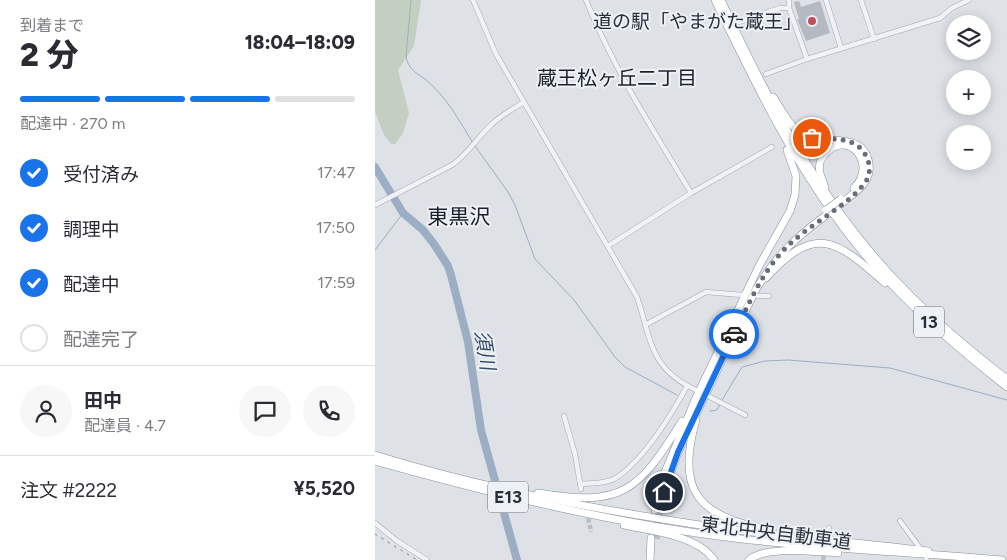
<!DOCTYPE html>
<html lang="ja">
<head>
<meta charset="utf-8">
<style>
	body { margin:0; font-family:Figtree,"Noto Sans JP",sans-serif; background:#f7f7f7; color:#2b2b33; height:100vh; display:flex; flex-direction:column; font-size:19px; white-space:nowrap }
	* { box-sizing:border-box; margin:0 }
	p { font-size:16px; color:#7c7c81 }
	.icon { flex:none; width:28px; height:28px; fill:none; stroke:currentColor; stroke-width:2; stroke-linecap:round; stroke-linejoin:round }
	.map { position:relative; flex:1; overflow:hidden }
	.side { display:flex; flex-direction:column; background:#fff; width:375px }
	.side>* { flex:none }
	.tools { position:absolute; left:571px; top:15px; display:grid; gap:10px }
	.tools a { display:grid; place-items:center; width:45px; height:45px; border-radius:50%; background:#fff; box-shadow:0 2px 12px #0003; font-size:25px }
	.pin { position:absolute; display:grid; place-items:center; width:42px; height:42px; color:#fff; margin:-21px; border:2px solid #fff; border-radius:50%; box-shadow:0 1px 5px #0007 }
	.courier { position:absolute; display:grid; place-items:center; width:50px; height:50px; margin:-25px; border:4px solid #1a73e8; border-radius:50%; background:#fff; color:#222; box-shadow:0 1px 6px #0007 }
	.head em { font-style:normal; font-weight:800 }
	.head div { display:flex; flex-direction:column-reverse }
	.head { display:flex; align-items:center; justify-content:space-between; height:85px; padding:0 20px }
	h1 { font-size:32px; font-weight:800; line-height:38px }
	.bar { display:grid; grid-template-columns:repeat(4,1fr); gap:8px 5px; align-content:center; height:60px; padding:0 20px }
	.bar i { height:6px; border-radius:4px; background:#e1e1e2 }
	.bar .on { background:#1a73e8 }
	.bar p { grid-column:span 4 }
	.line { display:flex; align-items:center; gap:12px; padding:0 20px; border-top:1px solid #e1e1e2 }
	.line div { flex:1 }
	.round { display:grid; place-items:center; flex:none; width:52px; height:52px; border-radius:26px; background:#f7f7f7 }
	ol { padding:0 20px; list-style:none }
	li { display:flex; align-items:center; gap:15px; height:55px }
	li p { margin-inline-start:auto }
	li .icon { padding:5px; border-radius:50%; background:#1a73e8; color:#fff; stroke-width:4 }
	li:last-child { color:#7c7c81 }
	li i { width:28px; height:28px; border:2px solid #e1e1e2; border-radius:50% }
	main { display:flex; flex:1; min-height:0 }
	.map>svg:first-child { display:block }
	.green { fill:#c3cfc0 }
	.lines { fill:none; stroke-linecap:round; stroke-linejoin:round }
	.stream { stroke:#9baec4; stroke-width:1 }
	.river { stroke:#9baec4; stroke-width:8 }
	.building { fill:#b5bac2 }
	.minor-tunnel { stroke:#babdc4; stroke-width:4.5; stroke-dasharray:4.5 2; stroke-linecap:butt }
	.highway-tunnel { stroke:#babdc4; stroke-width:7; stroke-dasharray:7 3.5; stroke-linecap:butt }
	.minor-casing { stroke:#a4a8b0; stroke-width:5.5 }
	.highway-casing { stroke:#868e9b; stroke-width:8 }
	.minor { stroke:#f0f2f5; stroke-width:4.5 }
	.highway { stroke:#fff; stroke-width:7 }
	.rail { stroke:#79808e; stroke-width:1; stroke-dasharray:2.5 5; stroke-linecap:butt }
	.highway-bridge-casing { stroke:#868e9b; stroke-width:8; stroke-linecap:butt }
	.highway-bridge { stroke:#fff; stroke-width:7 }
	.done { stroke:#686d78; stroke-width:5; stroke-dasharray:0 9 }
	.route { stroke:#1a73e8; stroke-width:6 }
	.poi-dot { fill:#c24c5b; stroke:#edf0f4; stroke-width:2 }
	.labels { text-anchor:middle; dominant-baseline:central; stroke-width:4; stroke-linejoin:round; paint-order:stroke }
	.shield { fill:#edf0f4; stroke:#636973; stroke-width:1 }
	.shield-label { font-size:18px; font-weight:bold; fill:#282f3c }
	.poi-label { font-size:19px; fill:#282f3c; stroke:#edf0f4; text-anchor:end }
	.street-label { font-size:19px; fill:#282f3c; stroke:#edf0f4 }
	.neighbourhood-label { font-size:20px; fill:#1b202c; stroke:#edf0f4 }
	.water-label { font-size:20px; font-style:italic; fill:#364d6c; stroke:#edf0f4 }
	.quarter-label { font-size:21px; fill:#1b202c; stroke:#edf0f4 }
</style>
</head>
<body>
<main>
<section class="side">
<div class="head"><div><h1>2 分</h1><p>到着まで</p></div><em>18:04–18:09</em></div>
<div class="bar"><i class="on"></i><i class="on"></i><i class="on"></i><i></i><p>配達中 · 270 m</p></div>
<ol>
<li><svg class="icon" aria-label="check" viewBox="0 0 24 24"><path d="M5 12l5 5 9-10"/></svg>受付済み<p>17:47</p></li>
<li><svg class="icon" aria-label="check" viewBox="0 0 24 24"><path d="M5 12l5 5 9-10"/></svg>調理中<p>17:50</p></li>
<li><svg class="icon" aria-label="check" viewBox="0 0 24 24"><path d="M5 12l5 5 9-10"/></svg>配達中<p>17:59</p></li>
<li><i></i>配達完了</li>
</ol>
<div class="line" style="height:90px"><a class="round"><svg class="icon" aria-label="person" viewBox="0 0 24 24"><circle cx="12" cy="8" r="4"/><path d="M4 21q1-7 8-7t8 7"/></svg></a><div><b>田中</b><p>配達員 · 4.7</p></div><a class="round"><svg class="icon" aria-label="chat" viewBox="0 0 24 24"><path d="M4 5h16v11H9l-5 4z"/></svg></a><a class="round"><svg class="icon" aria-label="phone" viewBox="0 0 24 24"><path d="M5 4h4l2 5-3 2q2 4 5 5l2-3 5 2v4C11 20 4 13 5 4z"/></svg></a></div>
<div class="line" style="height:65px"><div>注文 #2222</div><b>¥5,520</b></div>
</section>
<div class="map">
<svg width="632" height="560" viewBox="0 0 632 560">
	<rect width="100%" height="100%" fill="#dee1e6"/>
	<polygon class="green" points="0,0 46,0 39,46 23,70 34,113 28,133 20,144 16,144 9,135 0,112"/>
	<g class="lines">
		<g class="stream">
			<path d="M36,0L31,56C33,69 40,72 50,79C71,96 84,120 98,143"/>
			<polyline points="100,146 133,192 140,205 160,259 199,300 240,357 250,367 302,395"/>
			<polyline points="0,250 28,213"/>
			<polyline points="347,400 367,367 390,361 413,360 515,368 632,400"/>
			<polyline points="335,411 342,410 345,404"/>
		</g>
		<polyline class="river" points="0,167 28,213 48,230 59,244 73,266 76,275 93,342 106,430 142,560"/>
	</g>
	<polygon class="building" points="424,1 426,7 445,1 455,33 431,41 422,19 424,19 419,2"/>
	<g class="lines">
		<g class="minor-tunnel">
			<polyline points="212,512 216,532"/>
			<polyline points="448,560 450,550"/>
		</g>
		<polyline class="highway-tunnel" points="281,539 285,510"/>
		<g class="minor-casing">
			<g id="minor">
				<path d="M98,0L121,54L262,297C277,341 274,368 321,390"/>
				<path d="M211,0C238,68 278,130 316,193"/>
				<polyline points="451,0 466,48"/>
				<polyline points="486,0 499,39"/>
				<polyline points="414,8 414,0"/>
				<polyline points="358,24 405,8 414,8 432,59"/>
				<polyline points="391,74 432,59 565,18 577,8 594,0"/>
				<path d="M0,205L77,165C93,154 102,138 116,125C126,115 138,109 149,102"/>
				<polyline points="233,246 316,193 397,147"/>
				<polyline points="383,296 394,296"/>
				<polyline points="270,325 331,292 368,295"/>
				<polyline points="335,397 370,415"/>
				<polyline points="189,416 200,454 206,489"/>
				<path d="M205,484C216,483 229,484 239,479C267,463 297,414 312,386"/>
				<polyline points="525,521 545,548"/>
				<polyline points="0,523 22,541 52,560"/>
				<polyline points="452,534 454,528"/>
				<polyline points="551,559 552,560"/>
			</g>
		</g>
		<g class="highway-casing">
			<g id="highway">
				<path d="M340,0C384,92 429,184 496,262C537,309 583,349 632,387"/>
				<path d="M346,0C395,105 449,210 532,292C563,324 597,352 632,379"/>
				<path d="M398,97C407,110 415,128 429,135C450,146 488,130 494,163C497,182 481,192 468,202"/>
				<path d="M450,188C449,183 446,178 445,173C443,165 446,157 452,152C474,130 503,164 479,188"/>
				<path d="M391,278C441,222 462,241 510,283"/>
				<path d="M321,420C302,485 319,515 386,528"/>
				<path d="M0,455C110,489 224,510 338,527C409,537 481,542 553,551"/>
				<path d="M0,461C118,494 237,523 359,538C448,549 538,552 627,560"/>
				<path d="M289,491L303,452L380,291C403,253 419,239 454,213"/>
				<path d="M163,493C248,507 263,492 307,421"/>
				<polyline points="280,510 290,472 320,400 384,266 415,211 420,195 421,176 412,150"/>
				<path d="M249,525C276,531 323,535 339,560"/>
				<polyline points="275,560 276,538"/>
				<path d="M374,560C392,545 441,552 463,553"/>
			</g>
		</g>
		<use href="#minor" class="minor"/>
		<use href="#highway" class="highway"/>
		<polyline class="rail" points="0,534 42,560"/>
		<g class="highway-bridge-casing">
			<polyline id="highway-bridge" points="451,210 466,199"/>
		</g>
		<use href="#highway-bridge" class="highway-bridge"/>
	</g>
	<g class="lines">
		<path class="done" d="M359,334C373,306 385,276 407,252C430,226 468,210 489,184C500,171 493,150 478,143C465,137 450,140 437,138"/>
		<polyline class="route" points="289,492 303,452 359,334"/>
	</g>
	<circle class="poi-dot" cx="437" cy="21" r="5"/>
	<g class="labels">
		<g class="shield">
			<rect x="539" y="306.5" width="30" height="31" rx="4"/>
			<rect x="113" y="481.5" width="40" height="31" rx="4"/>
		</g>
		<g class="shield-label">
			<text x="554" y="322">13</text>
			<text x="133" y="497">E13</text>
		</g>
		<g class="poi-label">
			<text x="427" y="21">道の駅「やまがた蔵王」</text>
		</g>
		<g class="street-label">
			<text transform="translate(401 533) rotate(7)">東北中央自動車道</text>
		</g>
		<g class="neighbourhood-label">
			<text x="242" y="78">蔵王松ヶ丘二丁目</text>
		</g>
		<g class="water-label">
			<text transform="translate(110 350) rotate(80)">須川</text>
		</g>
		<g class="quarter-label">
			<text x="84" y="216">東黒沢</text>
		</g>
	</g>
</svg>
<div class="tools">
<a><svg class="icon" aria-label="layers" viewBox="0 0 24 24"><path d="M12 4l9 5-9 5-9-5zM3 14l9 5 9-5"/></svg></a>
<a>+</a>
<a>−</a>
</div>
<div class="pin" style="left:437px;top:138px;background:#ea580c"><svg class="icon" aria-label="bag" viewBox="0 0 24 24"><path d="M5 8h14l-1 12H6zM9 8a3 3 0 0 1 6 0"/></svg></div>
<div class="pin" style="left:289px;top:492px;background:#1f2937"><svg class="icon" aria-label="home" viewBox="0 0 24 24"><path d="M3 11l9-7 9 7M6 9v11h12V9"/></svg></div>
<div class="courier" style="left:359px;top:334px"><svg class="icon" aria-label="car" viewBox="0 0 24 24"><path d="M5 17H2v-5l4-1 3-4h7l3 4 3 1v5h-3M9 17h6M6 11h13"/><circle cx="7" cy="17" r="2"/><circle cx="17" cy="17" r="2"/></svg></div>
</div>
</main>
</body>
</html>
